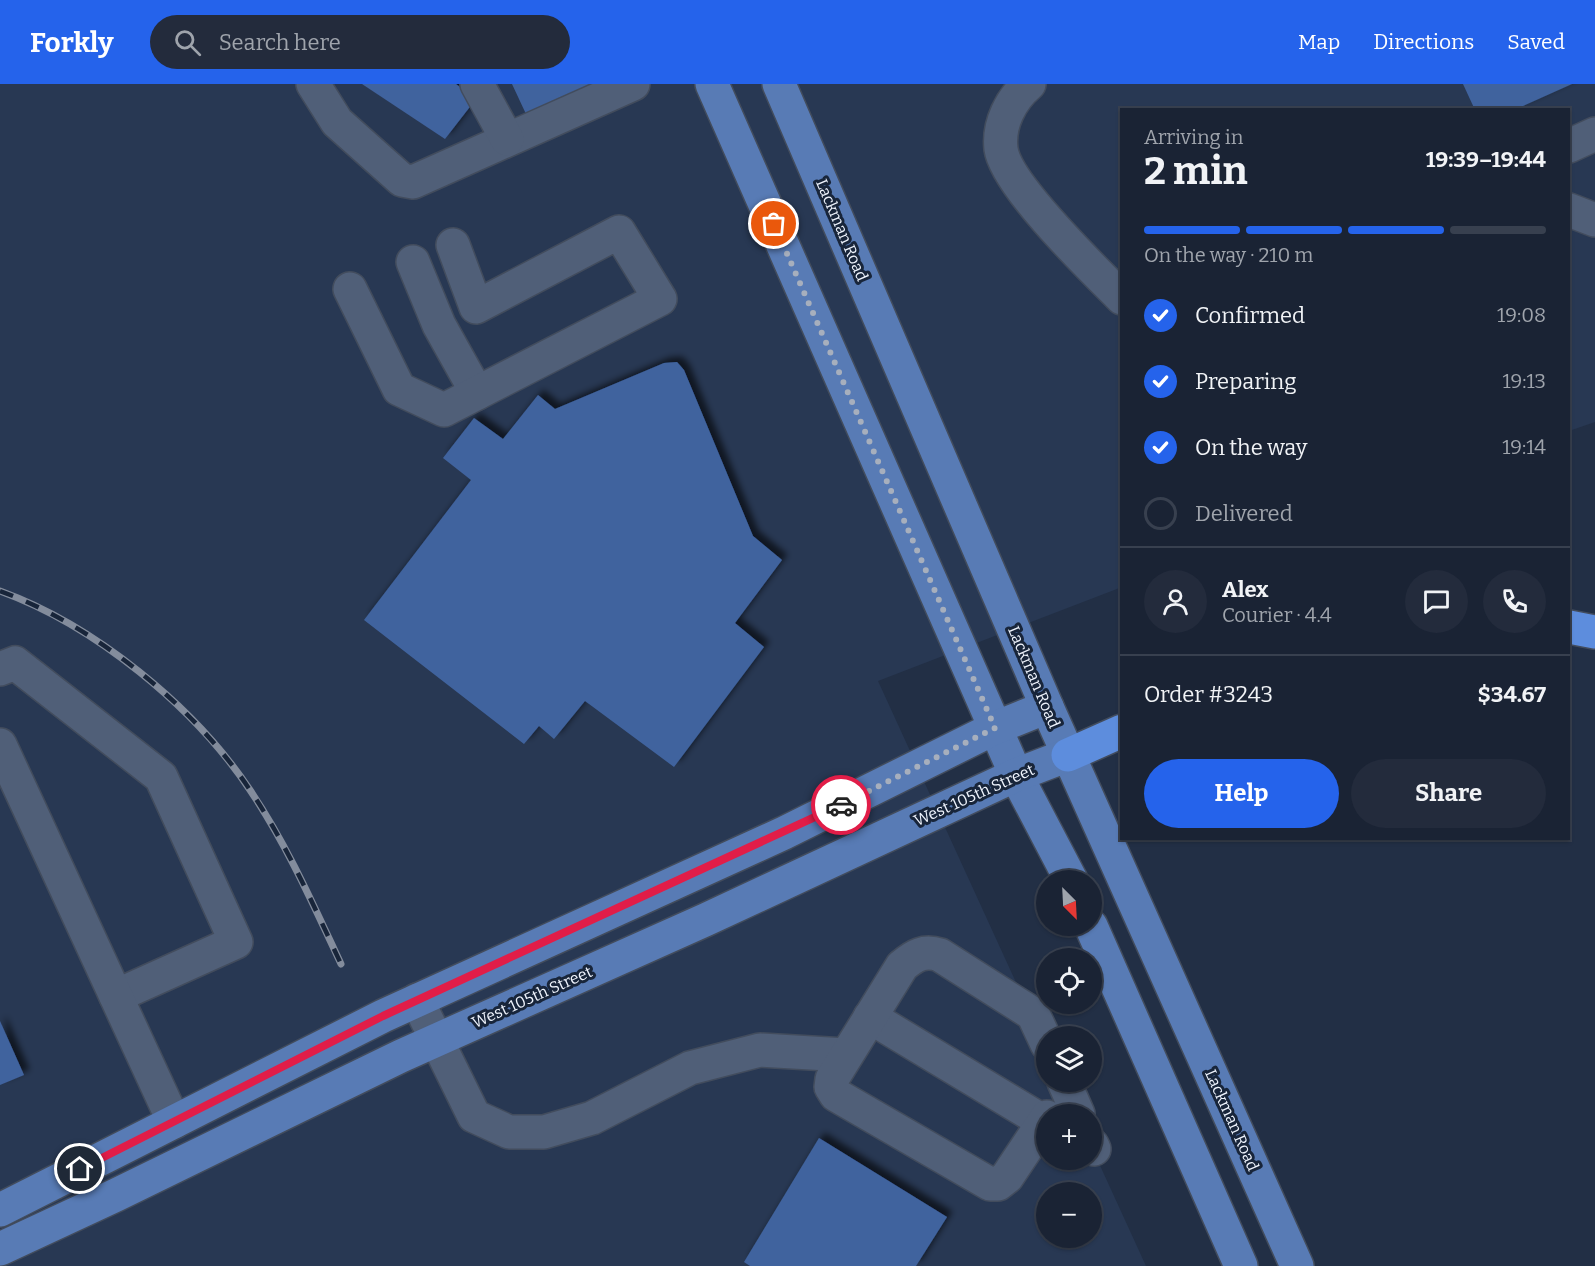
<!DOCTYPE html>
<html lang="en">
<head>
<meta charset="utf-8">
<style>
	body { margin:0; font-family:Bitter,serif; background:#232b3c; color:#f1f3f6; height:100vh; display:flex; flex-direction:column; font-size:22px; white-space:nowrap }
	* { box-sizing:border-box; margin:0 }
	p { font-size:20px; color:#9fa4ac }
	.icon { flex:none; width:33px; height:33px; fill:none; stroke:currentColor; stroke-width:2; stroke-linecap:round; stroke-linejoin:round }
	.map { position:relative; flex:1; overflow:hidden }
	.drawer { position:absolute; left:1120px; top:24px; width:450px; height:732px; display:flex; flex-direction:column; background:#1a2334; border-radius:0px; box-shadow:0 2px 4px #0004,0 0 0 2px #38404f }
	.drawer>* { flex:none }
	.needle { width:39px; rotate:156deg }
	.controls { position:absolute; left:1036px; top:786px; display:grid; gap:12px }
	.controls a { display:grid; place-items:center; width:66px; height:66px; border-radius:50%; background:#1a2334; box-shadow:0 2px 4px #0004,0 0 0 2px #38404f; font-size:30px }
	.pin { position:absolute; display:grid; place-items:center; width:51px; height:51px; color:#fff; margin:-26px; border:3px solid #fff; border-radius:50%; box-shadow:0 2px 6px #0007 }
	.courier { position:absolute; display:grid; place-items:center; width:60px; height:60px; margin:-30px; border:4px solid #e11d48; border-radius:50%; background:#fff; color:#222; box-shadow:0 2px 8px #0007 }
	.head em { font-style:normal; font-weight:700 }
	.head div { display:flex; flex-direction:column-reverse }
	.head { display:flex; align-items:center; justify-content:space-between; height:102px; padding:0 24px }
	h1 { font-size:39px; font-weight:700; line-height:45px }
	.bar { display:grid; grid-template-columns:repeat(4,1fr); gap:9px 6px; align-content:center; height:72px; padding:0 24px }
	.bar i { height:8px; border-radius:4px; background:#38404f }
	.bar .current { background:#2563eb }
	.bar p { grid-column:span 4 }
	.line { display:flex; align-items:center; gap:15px; padding:0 24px; border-top:2px solid #38404f }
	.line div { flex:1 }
	.round { display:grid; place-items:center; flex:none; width:63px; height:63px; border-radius:32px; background:#232b3c }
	ol { padding:0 24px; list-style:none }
	li { display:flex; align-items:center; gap:18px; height:66px }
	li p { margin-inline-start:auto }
	li .icon { padding:6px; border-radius:50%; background:#2563eb; color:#fff; stroke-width:4 }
	li:last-child { color:#9fa4ac }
	li i { width:33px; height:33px; border:3px solid #38404f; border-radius:50% }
	.primary-button { display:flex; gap:12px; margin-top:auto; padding:12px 24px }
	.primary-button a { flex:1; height:69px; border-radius:36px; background:#2563eb; color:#fff; font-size:24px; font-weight:700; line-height:69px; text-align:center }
	.primary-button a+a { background:#232b3c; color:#f1f3f6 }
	header { display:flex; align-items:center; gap:36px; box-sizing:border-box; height:84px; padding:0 30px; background:#2563eb; color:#fff }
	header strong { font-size:28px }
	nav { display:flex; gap:33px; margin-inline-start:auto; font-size:21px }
	.search { width:420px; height:54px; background:#232b3c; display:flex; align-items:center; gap:15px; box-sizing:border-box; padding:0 21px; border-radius:33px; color:#9fa4ac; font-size:22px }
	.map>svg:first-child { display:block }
	.built { fill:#283853; fill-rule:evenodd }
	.building { fill:#40639e; filter:url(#shadow) }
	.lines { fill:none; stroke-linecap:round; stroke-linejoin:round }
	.minor-casing { stroke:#424c5d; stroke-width:36 }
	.major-casing { stroke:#424c5d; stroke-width:36 }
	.highway-casing { stroke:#424c5d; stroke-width:36 }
	.minor { stroke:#505f78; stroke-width:33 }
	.major { stroke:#587bb5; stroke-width:33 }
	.highway { stroke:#5d8ddd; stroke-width:33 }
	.rail-casing { stroke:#838c9c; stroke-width:7 }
	.rail { stroke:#18253a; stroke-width:4.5; stroke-dasharray:14; stroke-linecap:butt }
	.done { stroke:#a7afbd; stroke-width:6; stroke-dasharray:0 10.8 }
	.route { stroke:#e11d48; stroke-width:8 }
	.labels { text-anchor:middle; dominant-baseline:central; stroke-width:6; stroke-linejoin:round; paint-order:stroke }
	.street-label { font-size:16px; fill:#eff4fd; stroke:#18253a }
</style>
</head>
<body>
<header>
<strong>Forkly</strong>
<div class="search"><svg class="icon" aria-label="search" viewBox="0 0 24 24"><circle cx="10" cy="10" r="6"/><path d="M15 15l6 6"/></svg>Search here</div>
<nav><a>Map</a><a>Directions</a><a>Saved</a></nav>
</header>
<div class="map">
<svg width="1595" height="1182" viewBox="0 0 1595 1182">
	<defs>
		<filter id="shadow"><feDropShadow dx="5.5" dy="-5.5" stdDeviation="3" flood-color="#0009"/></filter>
	</defs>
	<rect width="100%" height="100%" fill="#222f45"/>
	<path class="built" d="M0,0H1595V338L1569,347V26H1122V503L878,597L1047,966V998H1062L1077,1030H1047V1076H1092V1064L1146,1182H0ZM1047,1108H1092V1154H1047Z"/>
	<g class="building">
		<polygon points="362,0 456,0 476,15 445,55"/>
		<polygon points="512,0 595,0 526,30"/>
		<polygon points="1463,0 1572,0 1514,26 1475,26"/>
		<polygon points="677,278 684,286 753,452 782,476 735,539 764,563 674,683 585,617 554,655 539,642 524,660 364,536 471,396 443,374 474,334 503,355 538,311 555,325 664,279"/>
		<polygon points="0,937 24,991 0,1001"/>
		<polygon points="819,1054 947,1133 916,1182 750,1182 744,1178"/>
	</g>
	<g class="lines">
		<g class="minor-casing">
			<g id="minor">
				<polyline points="313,0 337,38 402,96 413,98 633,0"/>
				<polyline points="477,0 507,55"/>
				<path d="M1029,0C1011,15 998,40 1001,65C1006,101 1094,186 1122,214"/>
				<polyline points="1569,62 1595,50"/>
				<polyline points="1569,126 1595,136"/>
				<polyline points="413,178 439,241 477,309"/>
				<polyline points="350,205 399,305 444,326 660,215 619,148 476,223 453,161"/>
				<polyline points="0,585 15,579 161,693 236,858 116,912"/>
				<polyline points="0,661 174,1038"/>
				<polyline points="417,916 474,1032 509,1048 544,1048 592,1034 690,984 760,966 846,971"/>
				<polyline points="870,933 1044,1038"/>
				<path d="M1047,960L1033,930L940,871C924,866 915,871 902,882L832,995L831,1003L836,1011L990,1100H998L1007,1093L1047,1033"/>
				<polyline points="1064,998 1078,1030"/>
				<polyline points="1092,1061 1094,1065"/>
			</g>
		</g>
		<g class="major-casing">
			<g id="major">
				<polyline points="712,0 1016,691 1071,796"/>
				<polyline points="779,0 1047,623 1297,1182"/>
				<polyline points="1091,842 1241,1182"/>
				<polyline points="0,1126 383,932 784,749 995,644 1047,623"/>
				<polyline points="0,1165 116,1111 401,972 705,836 1016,691 1068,671"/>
			</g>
		</g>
		<g class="highway-casing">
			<g id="highway">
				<polyline points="1569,543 1595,548"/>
				<polyline points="1068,671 1122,647"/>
			</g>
		</g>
		<use href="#minor" class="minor"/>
		<use href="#major" class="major"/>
		<use href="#highway" class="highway"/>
		<g class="rail-casing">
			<path id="rail" d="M0,507C94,541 194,622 250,706C287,761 313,820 341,880"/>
		</g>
		<use href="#rail" class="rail"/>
	</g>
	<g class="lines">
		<polyline class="done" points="774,140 995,644 841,721"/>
		<polyline class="route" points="80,1085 383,932 841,721"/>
	</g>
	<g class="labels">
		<g class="street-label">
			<text transform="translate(842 146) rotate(67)">Lackman Road</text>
			<text transform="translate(1034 593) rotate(67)">Lackman Road</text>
			<text transform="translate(974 711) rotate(-24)">West 105th Street</text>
			<text transform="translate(532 913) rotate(-24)">West 105th Street</text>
			<text transform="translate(1232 1036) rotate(66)">Lackman Road</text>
		</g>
	</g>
</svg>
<div class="controls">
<a><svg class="needle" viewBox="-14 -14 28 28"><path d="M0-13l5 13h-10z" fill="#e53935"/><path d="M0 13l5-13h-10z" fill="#9fa4ac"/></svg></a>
<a><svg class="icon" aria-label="locate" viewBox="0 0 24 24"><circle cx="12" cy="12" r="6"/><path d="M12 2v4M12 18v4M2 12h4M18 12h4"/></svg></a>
<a><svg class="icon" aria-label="layers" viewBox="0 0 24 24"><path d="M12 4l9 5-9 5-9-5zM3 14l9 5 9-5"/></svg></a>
<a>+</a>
<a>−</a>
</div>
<div class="pin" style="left:774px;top:140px;background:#ea580c"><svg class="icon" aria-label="bag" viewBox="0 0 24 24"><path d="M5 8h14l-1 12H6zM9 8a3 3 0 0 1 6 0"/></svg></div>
<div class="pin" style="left:80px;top:1085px;background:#1f2937"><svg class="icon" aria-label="home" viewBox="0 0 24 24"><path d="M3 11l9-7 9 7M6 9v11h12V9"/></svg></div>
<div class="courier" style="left:841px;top:721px"><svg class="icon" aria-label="car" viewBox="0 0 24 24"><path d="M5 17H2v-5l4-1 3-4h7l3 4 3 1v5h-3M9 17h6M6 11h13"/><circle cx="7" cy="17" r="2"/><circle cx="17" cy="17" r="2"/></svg></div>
<section class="drawer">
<div class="head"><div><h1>2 min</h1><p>Arriving in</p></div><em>19:39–19:44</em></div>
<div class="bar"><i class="current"></i><i class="current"></i><i class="current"></i><i></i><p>On the way · 210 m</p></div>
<ol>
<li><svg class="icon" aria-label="check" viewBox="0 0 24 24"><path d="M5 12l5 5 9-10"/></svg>Confirmed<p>19:08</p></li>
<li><svg class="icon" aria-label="check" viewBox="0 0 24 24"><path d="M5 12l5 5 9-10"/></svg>Preparing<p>19:13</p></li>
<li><svg class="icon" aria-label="check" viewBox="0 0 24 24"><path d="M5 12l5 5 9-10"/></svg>On the way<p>19:14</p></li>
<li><i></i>Delivered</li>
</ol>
<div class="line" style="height:108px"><a class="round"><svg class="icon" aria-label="person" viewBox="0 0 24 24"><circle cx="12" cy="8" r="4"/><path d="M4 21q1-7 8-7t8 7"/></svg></a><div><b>Alex</b><p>Courier · 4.4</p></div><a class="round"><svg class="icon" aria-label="chat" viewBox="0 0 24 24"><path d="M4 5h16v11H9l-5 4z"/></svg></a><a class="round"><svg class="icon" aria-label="phone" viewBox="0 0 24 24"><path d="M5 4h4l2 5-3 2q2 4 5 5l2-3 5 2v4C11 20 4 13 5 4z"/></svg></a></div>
<div class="line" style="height:78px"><div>Order #3243</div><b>$34.67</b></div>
<div class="primary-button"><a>Help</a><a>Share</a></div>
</section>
</div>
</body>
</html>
